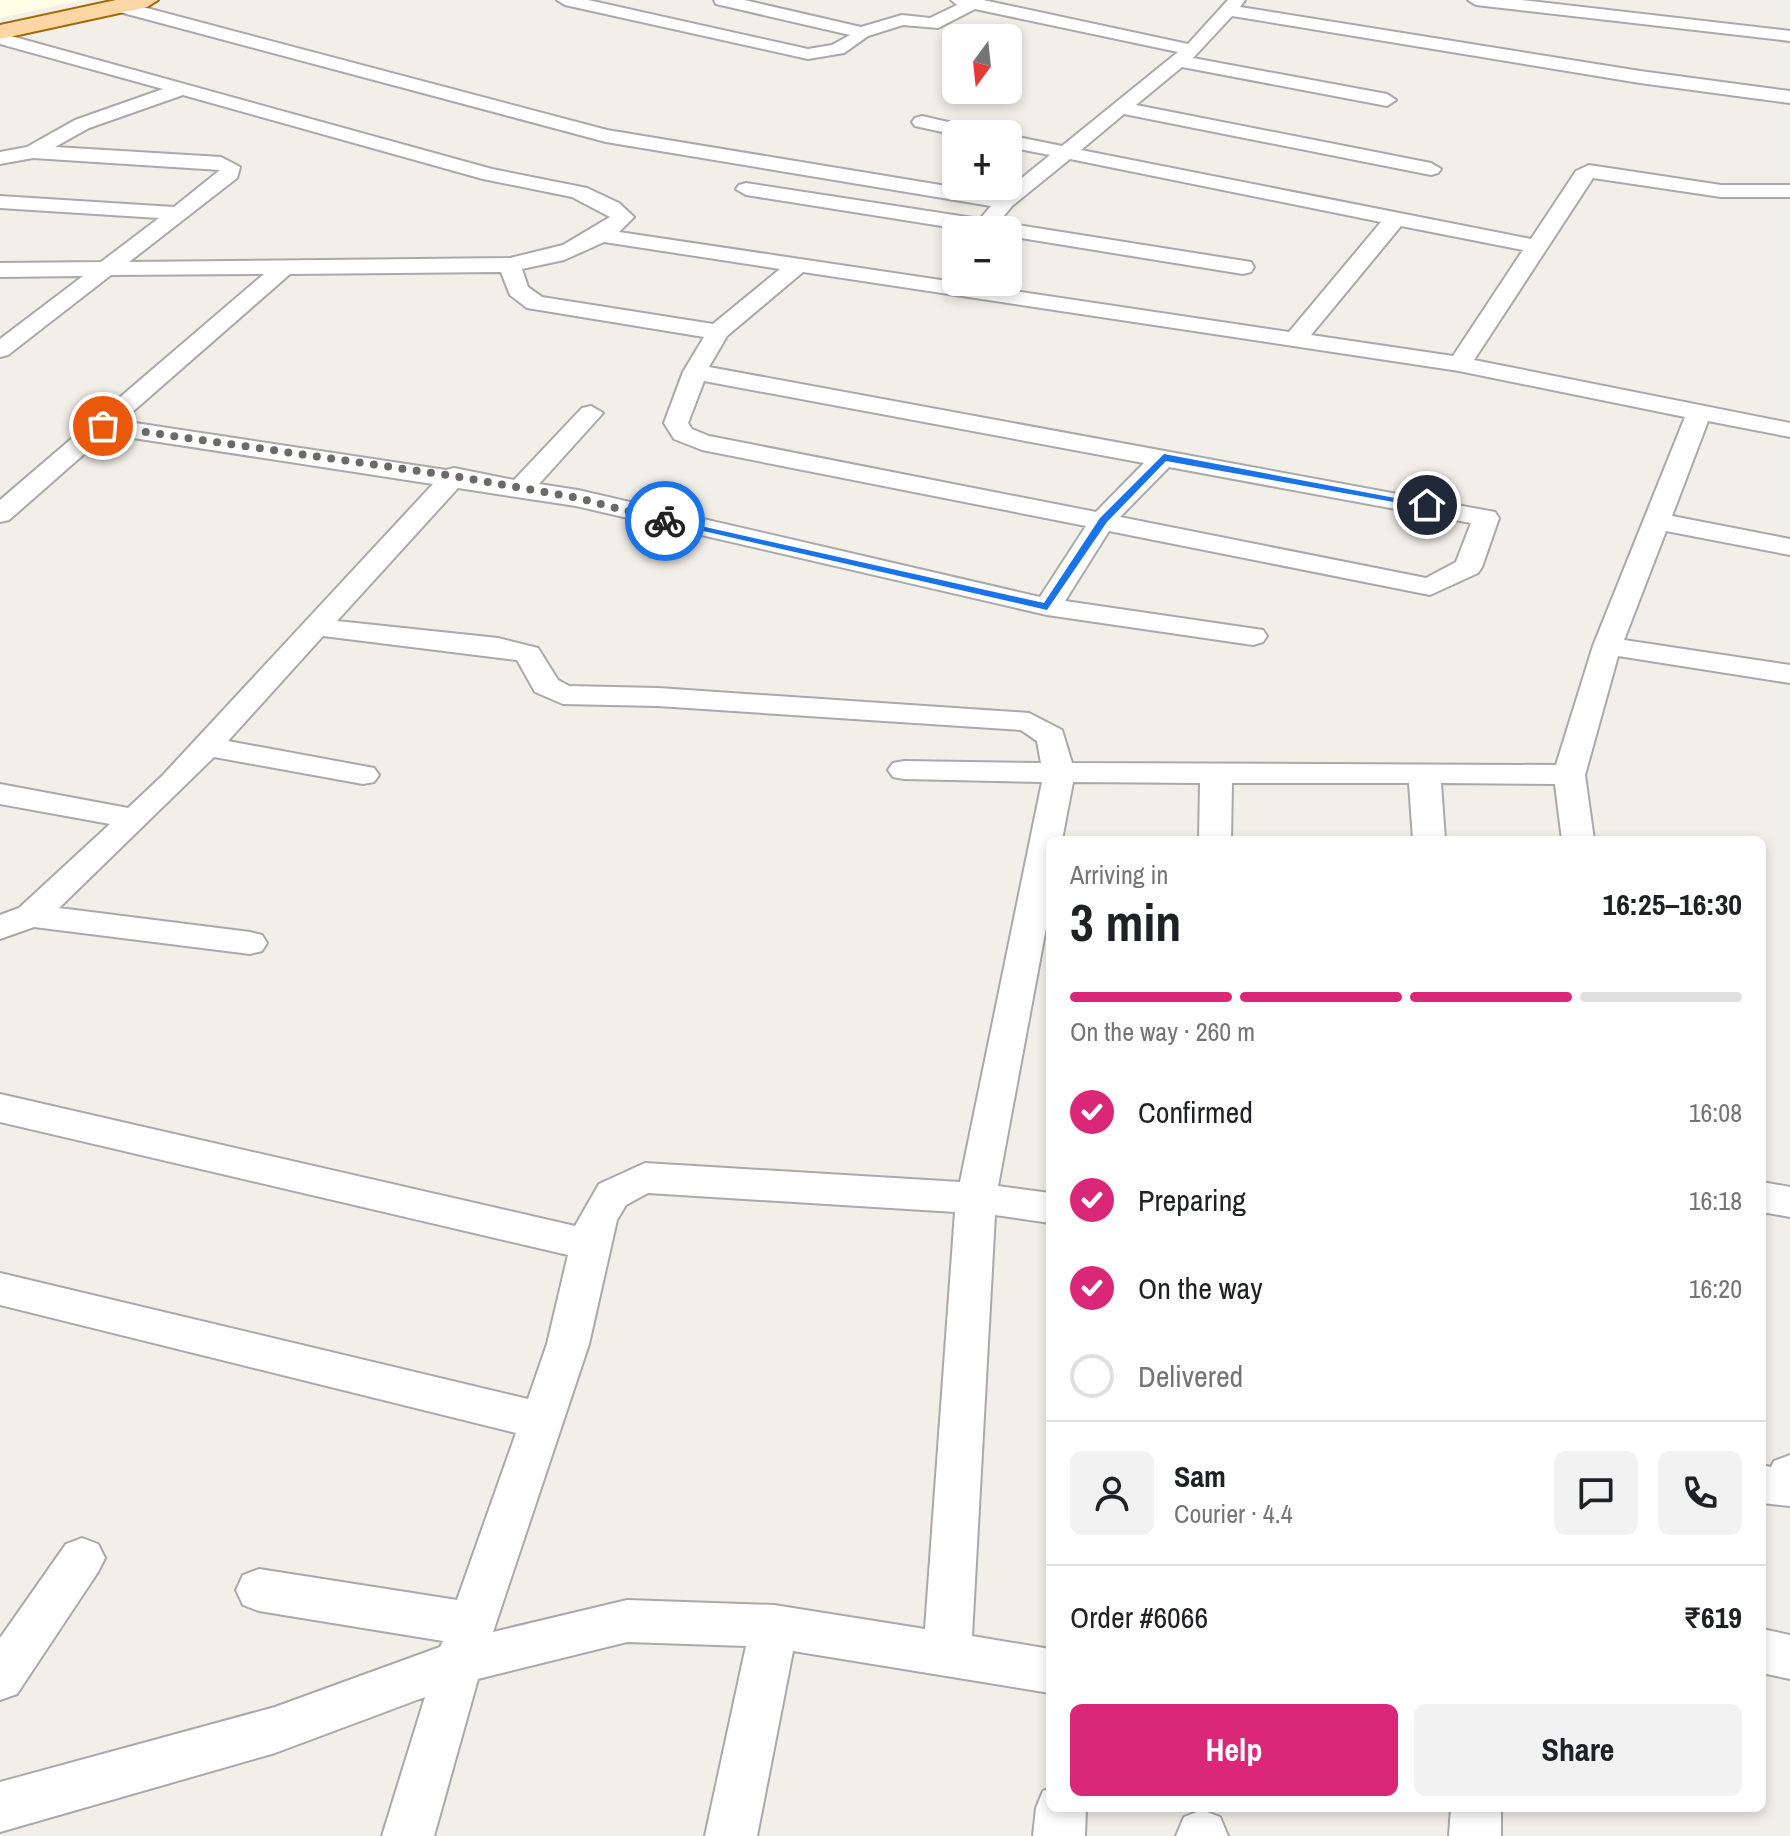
<!DOCTYPE html>
<html lang="en">
<head>
<meta charset="utf-8">
<style>
	body { margin:0; font-family:"Archivo Narrow",sans-serif; background:#f2f2f2; color:#202124; height:100vh; display:flex; flex-direction:column; font-size:30px; white-space:nowrap }
	* { box-sizing:border-box; margin:0 }
	p { font-size:26px; color:#757577 }
	.icon { flex:none; width:44px; height:44px; fill:none; stroke:currentColor; stroke-width:2; stroke-linecap:round; stroke-linejoin:round }
	.map { position:relative; flex:1; overflow:hidden }
	.sheet { position:absolute; left:1046px; top:836px; width:720px; height:976px; display:flex; flex-direction:column; background:#fff; border-radius:12px; box-shadow:0 4px 12px #0003 }
	.sheet>* { flex:none }
	.needle { width:52px; rotate:195deg }
	.buttons { position:absolute; left:942px; top:24px; display:grid; gap:16px }
	.buttons a { display:grid; place-items:center; width:80px; height:80px; border-radius:12px; background:#fff; box-shadow:0 4px 12px #0003; font-size:40px }
	.pin { position:absolute; display:grid; place-items:center; width:68px; height:68px; color:#fff; margin:-34px; border:4px solid #fff; border-radius:50%; box-shadow:0 2px 8px #0007 }
	.courier { position:absolute; display:grid; place-items:center; width:80px; height:80px; margin:-40px; border:6px solid #1a73e8; border-radius:50%; background:#fff; color:#222; box-shadow:0 2px 10px #0007 }
	.headline em { font-style:normal; font-weight:800 }
	.headline div { display:flex; flex-direction:column-reverse }
	.headline { display:flex; align-items:center; justify-content:space-between; height:136px; padding:0 24px }
	h1 { font-size:52px; font-weight:800; line-height:60px }
	.bar { display:grid; grid-template-columns:repeat(4,1fr); gap:12px 8px; align-content:center; height:96px; padding:0 24px }
	.bar i { height:10px; border-radius:6px; background:#e0e0e0 }
	.bar .selected { background:#db2777 }
	.bar p { grid-column:span 4 }
	.line { display:flex; align-items:center; gap:20px; padding:0 24px; border-top:2px solid #e0e0e0 }
	.line div { flex:1 }
	.round { display:grid; place-items:center; flex:none; width:84px; height:84px; border-radius:12px; background:#f2f2f2 }
	ol { padding:0 24px; list-style:none }
	li { display:flex; align-items:center; gap:24px; height:88px }
	li p { margin-inline-start:auto }
	li .icon { padding:8px; border-radius:50%; background:#db2777; color:#fff; stroke-width:4 }
	li:last-child { color:#757577 }
	li i { width:44px; height:44px; border:4px solid #e0e0e0; border-radius:50% }
	.primary-button { display:flex; gap:16px; margin-top:auto; padding:16px 24px }
	.primary-button a { flex:1; height:92px; border-radius:12px; background:#db2777; color:#fff; font-size:32px; font-weight:800; line-height:92px; text-align:center }
	.primary-button a+a { background:#f2f2f2; color:#202124 }
	.map>svg:first-child { display:block }
	.education { fill:#ffffe5 }
	.lines { fill:none; stroke-linecap:round; stroke-linejoin:round }
	.minor-casing { stroke:#a9a9a9; stroke-width:4 }
	.primary-casing { stroke:#a06b00; stroke-width:4 }
	.minor { fill:#fff; fill-rule:evenodd }
	.primary { fill:#fcd6a4; fill-rule:evenodd }
	.route { fill:#1a73e8 }
	.done { stroke:#6b6a68; stroke-width:8; stroke-dasharray:0 14.4 }
</style>
</head>
<body>
<div class="map">
<svg width="1790" height="1836" viewBox="0 0 1790 1836">
	<rect width="100%" height="100%" fill="#f2efe9"/>
	<polygon class="education" points="0,0 84,0 0,18"/>
	<g class="lines">
		<g class="minor-casing">
			<g id="minor">
				<path d="M557,0H588L808,49L832,45L850,35L716,4L714,0H744L861,27L902,15L930,18L957,5L951,0H983L1188,44L1228,0H1245L1240,7L1640,71L1790,91V103L1640,83L1232,16L1193,58L1387,94L1396,100L1387,106L1182,67L1136,105L1431,163L1441,169L1438,173L1431,175L1124,114L1081,150L1531,239L1576,171L1589,165L1721,185H1790V197H1721L1593,178L1474,360L1790,423V437L1708,421L1672,516L1790,539V555L1666,531L1624,640L1790,665V683L1618,656L1585,775L1594,840H1562L1555,784L1441,783L1445,840H1413L1409,783H1232L1231,840H1199L1200,783L1073,782L1062,840H1050V906L998,1186L1050,1193V1223L995,1215L972,1636L1050,1649V1693L793,1651L757,1836H705L746,1646L627,1642L478,1679L434,1836H382L425,1697L275,1753L0,1832V1782L275,1707L440,1647L443,1641L259,1611L243,1605L236,1590L243,1575L259,1569L457,1600L516,1433L0,1305V1273L528,1399L547,1344L568,1255L0,1122V1094L575,1226L599,1184L645,1163L960,1182L1042,782L904,779L893,777L888,770L893,763L904,761L1041,763L1037,741L1021,730L658,706L563,704L535,692L517,660L323,636L228,741L374,768L379,775L374,782L363,784L214,757L59,908L250,932L262,935L267,943L262,951L250,954L34,927L0,939V915L19,908L110,824L0,804V784L128,808L162,776L433,484L107,434L9,520L0,522V500L264,274L111,275L8,355L0,357V339L83,276L0,277V263L101,262L159,218L0,208V196L174,207L220,170L33,158L0,164V152L27,147L75,120L163,89L0,44V33L492,169L587,188L619,203L634,217L619,232L1289,332L1381,222L1070,159L1012,206L999,222L1251,262L1254,267L1251,272L1243,274L1008,236V230H967L746,195L736,189L739,185L746,183L980,219L991,206L606,142L112,10L109,6L112,2H124L607,130L1001,195L1050,155L1008,147V135L1062,146L1178,52L975,9L938,28L903,25L868,36L844,53L808,59L565,5ZM183,95L483,179L572,197L610,217L563,245L510,258L129,262L237,178L240,167L221,157L55,147L89,128ZM1401,226L1523,250L1453,356L1311,335ZM604,242L780,269L713,324L542,297L528,287L522,269L564,260ZM501,272L510,295L527,308L704,337L683,372L664,423L674,439L702,450L1086,526L1040,597L578,490L539,484L603,413L591,406L582,408L514,480L454,468L446,470L122,421L290,274ZM803,272L1459,371L1685,417L1593,646L1556,765L1072,763L1062,730L1029,713L658,688L569,686L558,680L538,648L498,638L337,621L458,488L576,506L1047,615L1253,645L1263,642L1267,636L1263,630L1065,601L1109,531L1430,595L1478,573L1482,567L1499,518L1495,512L709,367L727,336ZM704,381L1144,463L1096,512L709,436L692,429L688,423ZM1169,467L1471,523L1456,562L1426,578L1120,517ZM648,1193L955,1212L925,1629L774,1605L627,1600L493,1632L589,1344L617,1220L626,1205Z"/>
				<polygon points="1468,0 1521,0 1790,31 1790,41 1476,5"/>
				<polygon points="922,116 983,130 986,134 956,135 915,126 912,122 915,118"/>
				<polygon points="1762,1182 1790,1187 1790,1217 1762,1212"/>
				<polygon points="1790,1455 1790,1506 1762,1503 1762,1465 1771,1467 1774,1461"/>
				<polygon points="82,1538 98,1544 105,1558 98,1572 17,1694 0,1700 0,1638 66,1544"/>
				<polygon points="1762,1629 1790,1635 1790,1679 1762,1673"/>
				<polygon points="1050,1788 1050,1808 1086,1808 1085,1836 1033,1836 1036,1808 1043,1791"/>
				<polygon points="1451,1808 1501,1808 1501,1836 1449,1836"/>
				<polygon points="1202,1810 1220,1817 1228,1836 1176,1836 1184,1817"/>
			</g>
		</g>
		<g class="primary-casing">
			<polygon id="primary" points="116,0 158,0 147,7 0,39 0,25"/>
		</g>
		<use href="#minor" class="minor"/>
		<use href="#primary" class="primary"/>
	</g>
	<polygon class="route" points="1164,454 1432,505 1427,508 1166,461 1107,522 1047,610 660,521 665,518 1044,603 1100,518"/>
	<g class="lines">
		<polyline class="done" points="103,426 454,476 578,498 665,521"/>
	</g>
</svg>
<div class="buttons">
<a><svg class="needle" viewBox="-14 -14 28 28"><path d="M0-13l5 13h-10z" fill="#e53935"/><path d="M0 13l5-13h-10z" fill="#757577"/></svg></a>
<a>+</a>
<a>−</a>
</div>
<div class="pin" style="left:103px;top:426px;background:#ea580c"><svg class="icon" aria-label="bag" viewBox="0 0 24 24"><path d="M5 8h14l-1 12H6zM9 8a3 3 0 0 1 6 0"/></svg></div>
<div class="pin" style="left:1427px;top:505px;background:#1f2937"><svg class="icon" aria-label="home" viewBox="0 0 24 24"><path d="M3 11l9-7 9 7M6 9v11h12V9"/></svg></div>
<div class="courier" style="left:665px;top:521px"><svg class="icon" aria-label="bike" viewBox="0 0 24 24"><circle cx="6" cy="16" r="4"/><circle cx="18" cy="16" r="4"/><path d="M6 16l4-8h5l3 8M10 8l3 8H6M13 5h3"/></svg></div>
<section class="sheet">
<div class="headline"><div><h1>3 min</h1><p>Arriving in</p></div><em>16:25–16:30</em></div>
<div class="bar"><i class="selected"></i><i class="selected"></i><i class="selected"></i><i></i><p>On the way · 260 m</p></div>
<ol>
<li><svg class="icon" aria-label="check" viewBox="0 0 24 24"><path d="M5 12l5 5 9-10"/></svg>Confirmed<p>16:08</p></li>
<li><svg class="icon" aria-label="check" viewBox="0 0 24 24"><path d="M5 12l5 5 9-10"/></svg>Preparing<p>16:18</p></li>
<li><svg class="icon" aria-label="check" viewBox="0 0 24 24"><path d="M5 12l5 5 9-10"/></svg>On the way<p>16:20</p></li>
<li><i></i>Delivered</li>
</ol>
<div class="line" style="height:144px"><a class="round"><svg class="icon" aria-label="person" viewBox="0 0 24 24"><circle cx="12" cy="8" r="4"/><path d="M4 21q1-7 8-7t8 7"/></svg></a><div><b>Sam</b><p>Courier · 4.4</p></div><a class="round"><svg class="icon" aria-label="chat" viewBox="0 0 24 24"><path d="M4 5h16v11H9l-5 4z"/></svg></a><a class="round"><svg class="icon" aria-label="phone" viewBox="0 0 24 24"><path d="M5 4h4l2 5-3 2q2 4 5 5l2-3 5 2v4C11 20 4 13 5 4z"/></svg></a></div>
<div class="line" style="height:104px"><div>Order #6066</div><b>₹619</b></div>
<div class="primary-button"><a>Help</a><a>Share</a></div>
</section>
</div>
</body>
</html>
